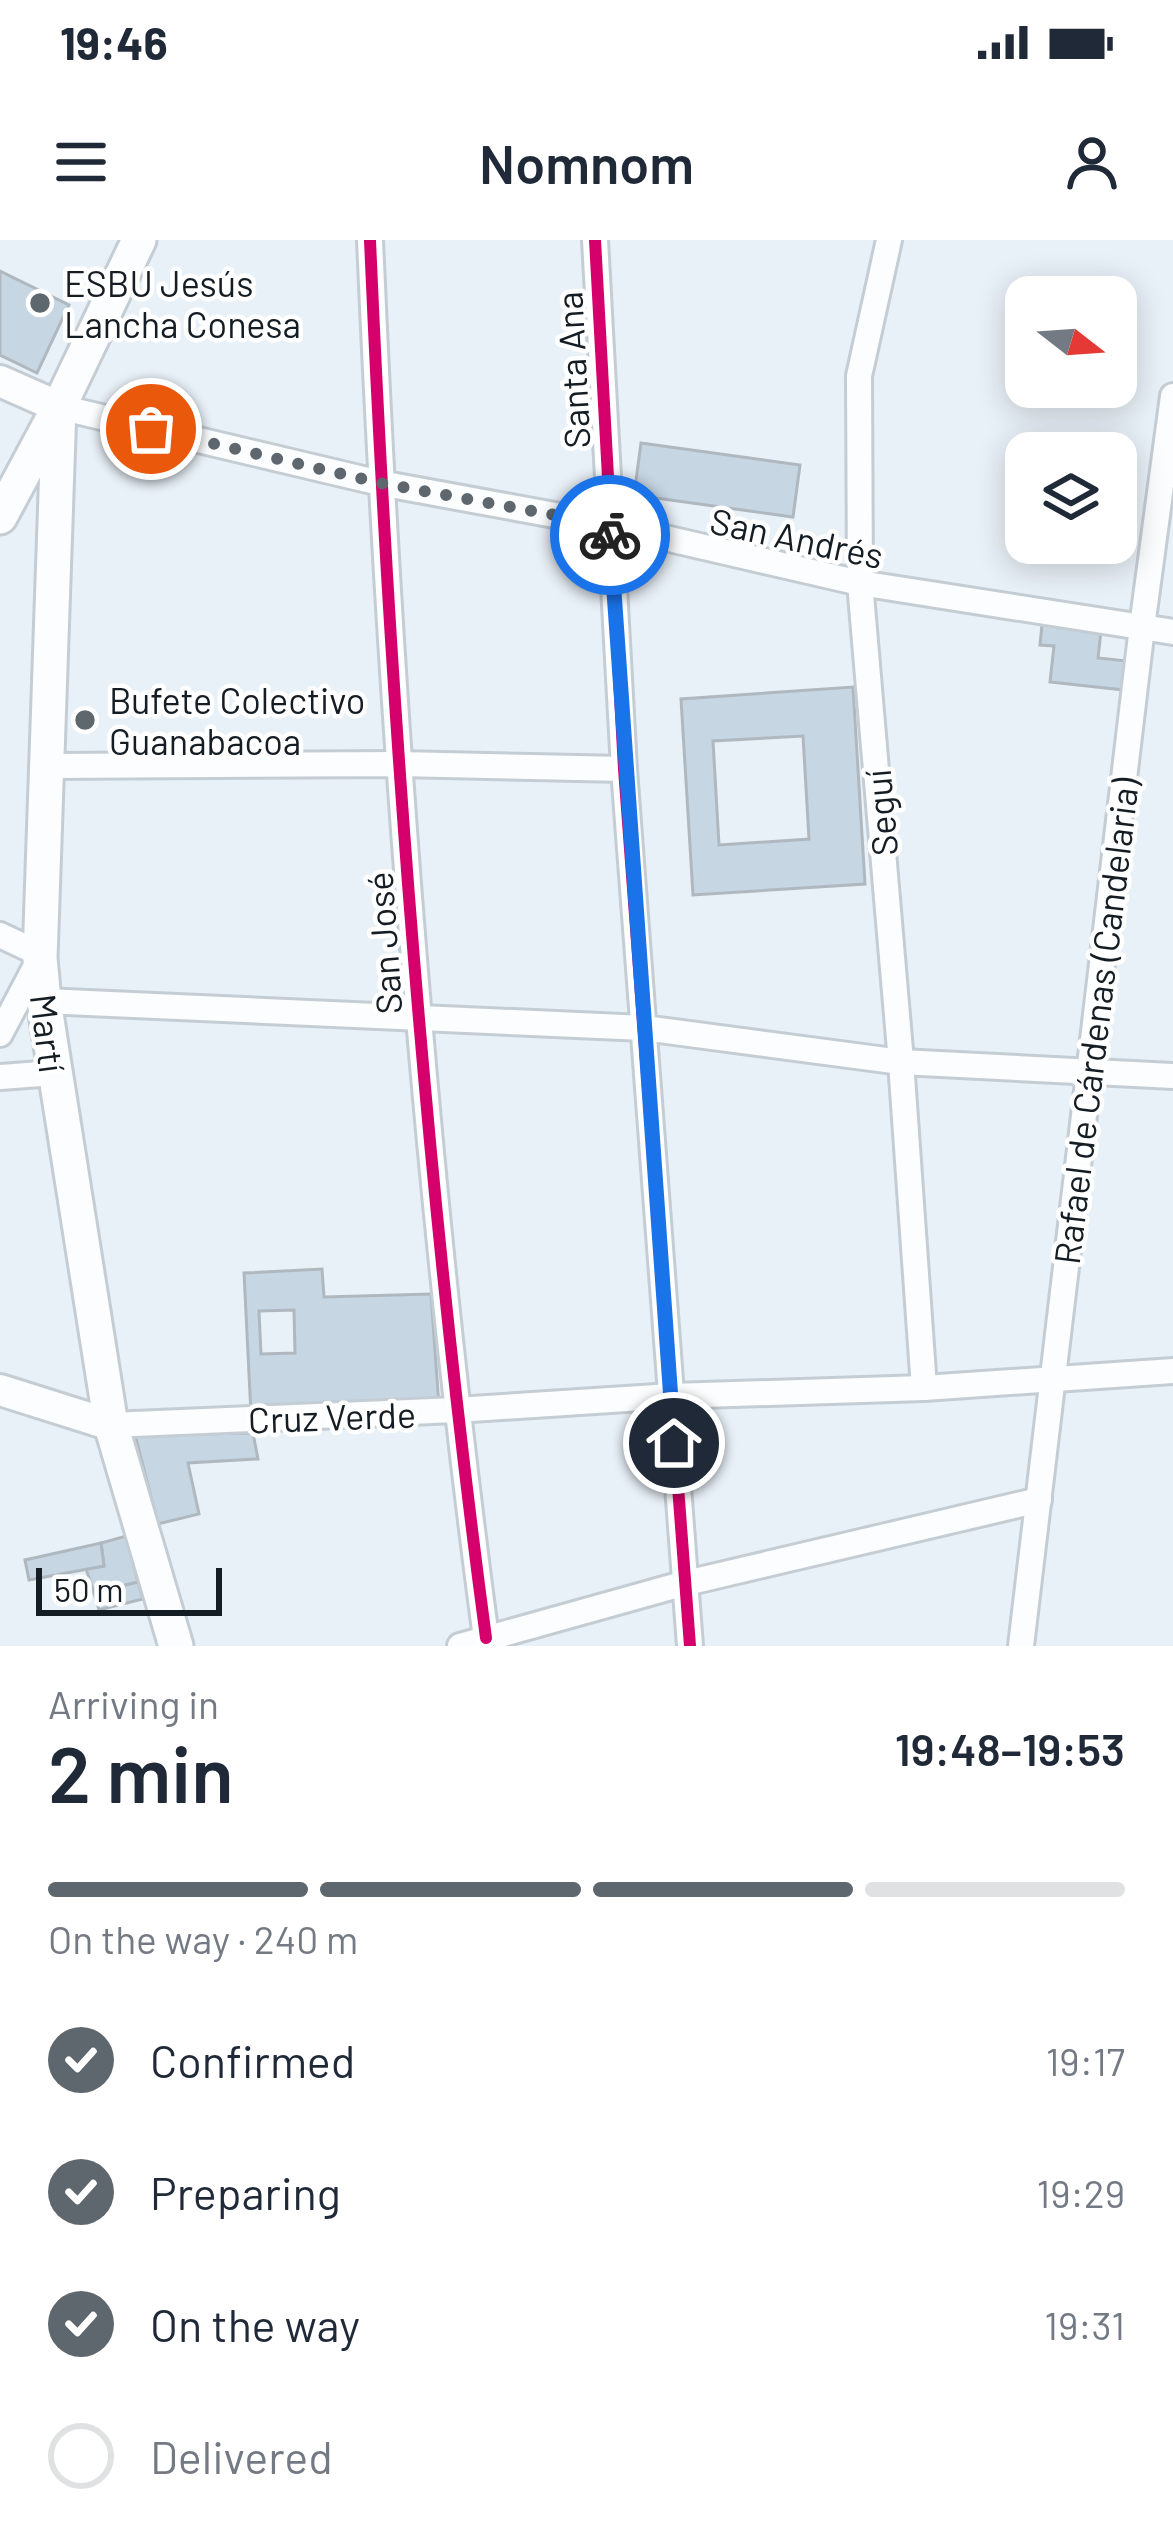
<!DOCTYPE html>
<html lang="en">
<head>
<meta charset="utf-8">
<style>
	body { margin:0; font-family:Barlow,sans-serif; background:#f6f6f7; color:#1f2937; height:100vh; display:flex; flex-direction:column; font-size:45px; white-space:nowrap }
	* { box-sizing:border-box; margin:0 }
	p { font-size:39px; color:#747a83 }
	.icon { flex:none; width:66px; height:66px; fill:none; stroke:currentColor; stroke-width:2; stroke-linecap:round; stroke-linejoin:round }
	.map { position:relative; height:1406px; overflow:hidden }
	.side { display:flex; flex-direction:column; background:#fff; flex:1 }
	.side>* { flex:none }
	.needle { width:78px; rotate:107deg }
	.controls { position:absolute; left:1005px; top:36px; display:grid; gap:24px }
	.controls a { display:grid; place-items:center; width:132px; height:132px; border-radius:24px; background:#fff; box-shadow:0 6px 30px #0003; font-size:60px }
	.scale { position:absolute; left:36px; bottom:30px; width:186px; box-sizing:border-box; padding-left:12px; border:6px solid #141c24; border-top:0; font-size:33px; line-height:42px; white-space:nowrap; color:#141c24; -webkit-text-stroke:9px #fff; paint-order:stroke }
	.pin { position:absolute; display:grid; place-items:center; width:102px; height:102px; color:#fff; margin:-51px; border:6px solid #fff; border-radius:50%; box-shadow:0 3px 12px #0007 }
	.courier { position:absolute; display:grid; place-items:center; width:120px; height:120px; margin:-60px; border:9px solid #1a73e8; border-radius:50%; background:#fff; color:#222; box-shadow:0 3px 15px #0007 }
	.overview em { font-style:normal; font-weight:600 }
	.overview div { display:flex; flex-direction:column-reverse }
	.overview { display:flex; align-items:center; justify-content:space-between; height:204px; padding:0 48px }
	h1 { font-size:78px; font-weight:600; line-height:90px }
	.bar { display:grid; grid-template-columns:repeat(4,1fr); gap:18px 12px; align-content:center; height:144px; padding:0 48px }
	.bar i { height:15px; border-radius:9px; background:#e0e1e3 }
	.bar .selected { background:#5f676e }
	.bar p { grid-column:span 4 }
	ol { padding:0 48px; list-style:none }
	li { display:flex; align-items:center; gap:36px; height:132px }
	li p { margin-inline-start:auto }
	li .icon { padding:12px; border-radius:50%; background:#5f676e; color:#fff; stroke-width:4 }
	li:last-child { color:#747a83 }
	li i { width:66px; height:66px; border:6px solid #e0e1e3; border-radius:50% }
	.status { display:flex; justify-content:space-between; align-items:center; height:84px; padding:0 60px; background:#fff; direction:ltr }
	.status svg { height:33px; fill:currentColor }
	header { display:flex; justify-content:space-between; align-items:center; height:156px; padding:0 48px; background:#fff; font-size:54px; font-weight:600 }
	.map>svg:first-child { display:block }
	.building { fill:#c6d6e3; stroke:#b0b8bf; stroke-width:3; fill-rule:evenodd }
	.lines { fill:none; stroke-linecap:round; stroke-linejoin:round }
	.minor-casing { stroke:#c5cdd4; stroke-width:30 }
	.tertiary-casing { stroke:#c5cdd4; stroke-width:36 }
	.secondary-casing { stroke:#c5cdd4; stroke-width:39 }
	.minor { stroke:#fcfdfe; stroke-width:24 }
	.tertiary { stroke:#fcfdfe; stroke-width:30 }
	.secondary { stroke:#fcfdfe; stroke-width:33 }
	.cycleway-casing { stroke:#fff; stroke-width:20 }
	.cycleway { stroke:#d6006c; stroke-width:12 }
	.done { stroke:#5f676e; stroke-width:12; stroke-dasharray:0 21.6 }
	.route { stroke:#1a73e8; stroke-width:15 }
	.poi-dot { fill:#5f676e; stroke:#fff; stroke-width:4.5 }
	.labels { text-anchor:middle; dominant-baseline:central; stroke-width:9; stroke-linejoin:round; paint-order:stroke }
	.poi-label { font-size:36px; fill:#141c24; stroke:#fff; text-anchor:start }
	.street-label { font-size:36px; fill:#141c24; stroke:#fff }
</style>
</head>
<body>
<div class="status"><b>19:46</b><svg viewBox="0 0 49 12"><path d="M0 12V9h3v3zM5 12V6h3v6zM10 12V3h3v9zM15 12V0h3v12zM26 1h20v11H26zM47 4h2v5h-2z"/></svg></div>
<header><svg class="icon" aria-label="menu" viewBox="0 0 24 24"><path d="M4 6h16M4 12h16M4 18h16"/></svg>Nomnom<svg class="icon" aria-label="person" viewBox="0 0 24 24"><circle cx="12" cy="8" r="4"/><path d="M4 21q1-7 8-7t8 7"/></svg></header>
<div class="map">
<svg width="1173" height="1406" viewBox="0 0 1173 1406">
	<rect width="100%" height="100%" fill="#e9f1f8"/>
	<g class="building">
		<polygon points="0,31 69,65 37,133 0,115"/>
		<polygon points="641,203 800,225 793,277 634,255"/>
		<polygon points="1042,384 1101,391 1098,418 1127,421 1124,450 1050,442 1054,406 1040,405"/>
		<path d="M853,447L865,644L693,655L681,459ZM803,496L809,599L719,605L713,501Z"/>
		<path d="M322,1029L324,1057L431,1054L439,1167L251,1174L244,1033ZM294,1070L295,1113L261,1114L259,1071Z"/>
		<polygon points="253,1193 258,1219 188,1223 199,1274 158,1284 135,1195"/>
		<polygon points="126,1296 138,1342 94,1353 86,1329 104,1326 101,1303"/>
		<polygon points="101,1303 104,1326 29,1340 25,1320"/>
		<polygon points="138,1342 143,1359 99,1370 94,1353"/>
	</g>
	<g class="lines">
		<g class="minor-casing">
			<g id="minor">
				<path d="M370,0C390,467 424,935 486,1398"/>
				<polyline points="595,0 624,529 690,1406"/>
				<polyline points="889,0 859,136 860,343 901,822 924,1148"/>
				<polyline points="59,167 380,243 609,285 860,343 1173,392"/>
				<polyline points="47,526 399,524 624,529"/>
				<polyline points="0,695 40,714"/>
				<polyline points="44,761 644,788 901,822 1173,836"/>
				<polyline points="0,794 40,718"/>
				<polyline points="0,837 54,833"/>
				<polyline points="111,1185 456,1170 672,1156 924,1148 1173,1131"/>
				<polyline points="460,1406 682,1344 1039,1260"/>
				<polyline points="1021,1406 1142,387 1173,156"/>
			</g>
		</g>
		<g class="tertiary-casing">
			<g id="tertiary">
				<polyline points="0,141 59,167"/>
				<polyline points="0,1150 111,1185"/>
			</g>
		</g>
		<g class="secondary-casing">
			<g id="secondary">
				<polyline points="59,167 40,718 44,761 111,1185 176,1406"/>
				<polyline points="0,277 59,167 139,0"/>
			</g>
		</g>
		<use href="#minor" class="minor"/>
		<use href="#tertiary" class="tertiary"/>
		<use href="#secondary" class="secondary"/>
		<g class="cycleway-casing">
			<g id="cycleway">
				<path d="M370,0C390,467 424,935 486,1398"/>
				<polyline points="595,0 624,529 690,1406"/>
			</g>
		</g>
		<use href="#cycleway" class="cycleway"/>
	</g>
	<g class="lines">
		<polyline class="done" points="151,189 380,243 609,285 610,295"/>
		<polyline class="route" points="610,295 674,1203"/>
	</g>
	<g class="poi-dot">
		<circle cx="40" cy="63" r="12"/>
		<circle cx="85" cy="480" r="12"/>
	</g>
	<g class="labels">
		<g class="poi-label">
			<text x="64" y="42">ESBU Jesús<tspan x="64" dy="41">Lancha Conesa</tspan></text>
			<text x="109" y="459">Bufete Colectivo<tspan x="109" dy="41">Guanabacoa</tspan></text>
		</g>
		<g class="street-label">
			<text transform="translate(572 130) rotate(-93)">Santa Ana</text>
			<text transform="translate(797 297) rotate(12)">San Andrés</text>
			<text transform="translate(880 573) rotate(-95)">Seguí</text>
			<text transform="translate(383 703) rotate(-94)">San José</text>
			<text transform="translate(1095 781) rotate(-83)">Rafael de Cárdenas (Candelaria)</text>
			<text transform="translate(49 793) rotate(83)">Martí</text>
			<text transform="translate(332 1176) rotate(-2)">Cruz Verde</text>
		</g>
	</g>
</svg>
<div class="controls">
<a><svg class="needle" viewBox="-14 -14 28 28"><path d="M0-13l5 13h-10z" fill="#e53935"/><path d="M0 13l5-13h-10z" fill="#747a83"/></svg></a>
<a><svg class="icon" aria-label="layers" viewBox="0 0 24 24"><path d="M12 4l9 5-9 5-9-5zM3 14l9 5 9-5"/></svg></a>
</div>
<div class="scale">50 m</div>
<div class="pin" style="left:151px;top:189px;background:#ea580c"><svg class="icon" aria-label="bag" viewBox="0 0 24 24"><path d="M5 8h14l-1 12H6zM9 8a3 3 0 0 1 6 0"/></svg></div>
<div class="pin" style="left:674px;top:1203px;background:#1f2937"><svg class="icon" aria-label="home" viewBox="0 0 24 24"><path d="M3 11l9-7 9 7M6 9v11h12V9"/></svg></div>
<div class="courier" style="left:610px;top:295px"><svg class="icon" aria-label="bike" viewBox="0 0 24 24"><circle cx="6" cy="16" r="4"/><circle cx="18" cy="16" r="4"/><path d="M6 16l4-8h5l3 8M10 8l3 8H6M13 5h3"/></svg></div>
</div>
<section class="side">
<div class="overview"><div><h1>2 min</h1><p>Arriving in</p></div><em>19:48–19:53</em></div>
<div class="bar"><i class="selected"></i><i class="selected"></i><i class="selected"></i><i></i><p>On the way · 240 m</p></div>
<ol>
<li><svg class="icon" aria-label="check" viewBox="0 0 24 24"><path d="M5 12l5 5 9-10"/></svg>Confirmed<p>19:17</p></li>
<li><svg class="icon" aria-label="check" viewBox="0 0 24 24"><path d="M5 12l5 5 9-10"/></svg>Preparing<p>19:29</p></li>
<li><svg class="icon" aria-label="check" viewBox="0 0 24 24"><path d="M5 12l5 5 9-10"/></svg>On the way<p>19:31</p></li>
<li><i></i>Delivered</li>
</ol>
</section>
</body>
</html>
